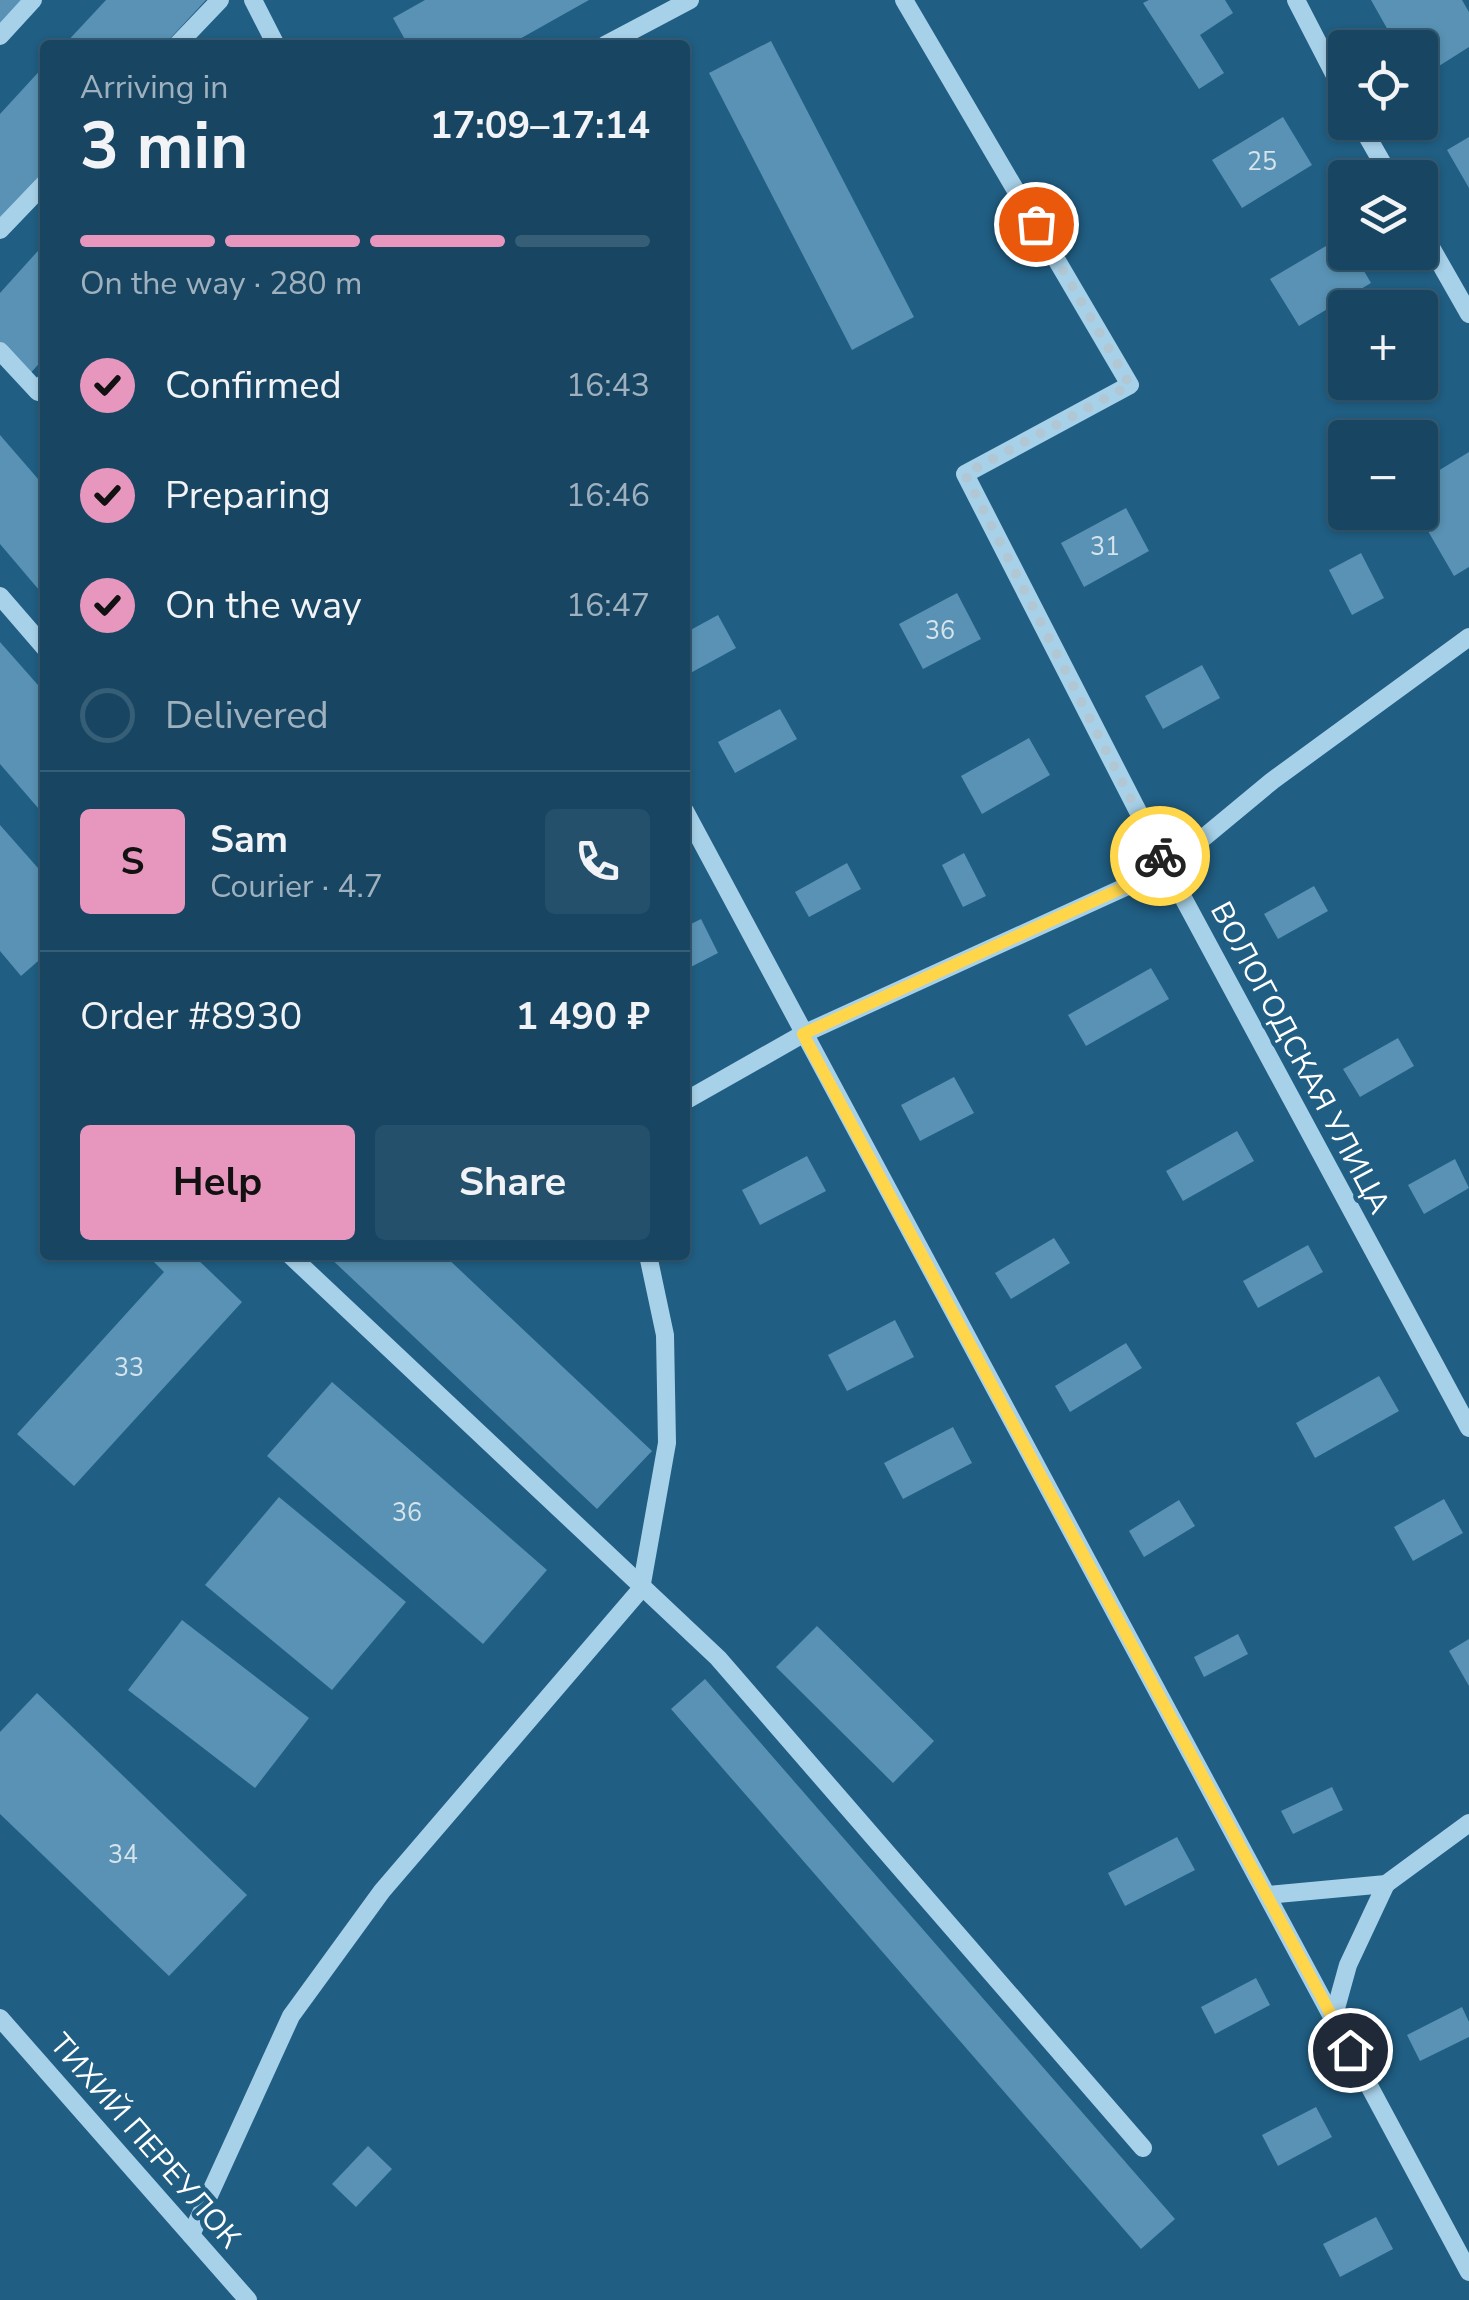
<!DOCTYPE html>
<html lang="en">
<head>
<meta charset="utf-8">
<style>
	body { margin:0; font-family:"Nunito Sans",sans-serif; background:#25506b; color:#f1f3f6; height:100vh; display:flex; flex-direction:column; font-size:38px; white-space:nowrap }
	* { box-sizing:border-box; margin:0 }
	p { font-size:32px; color:#9fb1be }
	.icon { flex:none; width:55px; height:55px; fill:none; stroke:currentColor; stroke-width:2; stroke-linecap:round; stroke-linejoin:round }
	.map { position:relative; flex:1; overflow:hidden }
	.details { position:absolute; left:40px; top:40px; width:650px; height:1220px; display:flex; flex-direction:column; background:#184662; border-radius:10px; box-shadow:0 2px 8px #0004,0 0 0 2px #365e77 }
	.details>* { flex:none }
	.buttons { position:absolute; left:1328px; top:30px; display:grid; gap:20px }
	.buttons a { display:grid; place-items:center; width:110px; height:110px; border-radius:10px; background:#184662; box-shadow:0 2px 8px #0004,0 0 0 2px #365e77; font-size:50px }
	.pin { position:absolute; display:grid; place-items:center; width:85px; height:85px; color:#fff; margin:-42px; border:5px solid #fff; border-radius:50%; box-shadow:0 2px 10px #0007 }
	.courier { position:absolute; display:grid; place-items:center; width:100px; height:100px; margin:-50px; border:8px solid #ffd54a; border-radius:50%; background:#fff; color:#222; box-shadow:0 2px 12px #0007 }
	.head em { font-style:normal; font-weight:700 }
	.head div { display:flex; flex-direction:column-reverse }
	.head { display:flex; align-items:center; justify-content:space-between; height:170px; padding:0 40px }
	h1 { font-size:65px; font-weight:700; line-height:75px }
	.bar { display:grid; grid-template-columns:repeat(4,1fr); gap:15px 10px; align-content:center; height:120px; padding:0 40px }
	.bar i { height:12px; border-radius:8px; background:#365e77 }
	.bar .on { background:#e797bd }
	.bar p { grid-column:span 4 }
	.line { display:flex; align-items:center; gap:25px; padding:0 40px; border-top:2px solid #365e77 }
	.line div { flex:1 }
	.round { display:grid; place-items:center; flex:none; width:105px; height:105px; border-radius:10px; background:#25506b }
	ol { padding:0 40px; list-style:none }
	li { display:flex; align-items:center; gap:30px; height:110px }
	li p { margin-inline-start:auto }
	li .icon { padding:10px; border-radius:50%; background:#e797bd; color:#111; stroke-width:4 }
	li:last-child { color:#9fb1be }
	li i { width:55px; height:55px; border:5px solid #365e77; border-radius:50% }
	.primary-button { display:flex; gap:20px; margin-top:auto; padding:20px 40px }
	.primary-button a { flex:1; height:115px; border-radius:10px; background:#e797bd; color:#111; font-size:40px; font-weight:700; line-height:115px; text-align:center }
	.primary-button a+a { background:#25506b; color:#f1f3f6 }
	.map>svg:first-child { display:block }
	.building { fill:#5992b4 }
	.lines { fill:none; stroke-linecap:round; stroke-linejoin:round }
	.minor { stroke:#a7d1e9; stroke-width:18 }
	.done { stroke:#b1c7d4; stroke-width:10; stroke-dasharray:0 18 }
	.route { stroke:#ffd54a; stroke-width:12 }
	.labels { text-anchor:middle; dominant-baseline:central; stroke-width:9; stroke-linejoin:round; paint-order:stroke }
	.number-label { font-size:25px; fill:#d6e4ec }
	.street-label { font-size:30px; fill:#fff; stroke:#205e83 }
</style>
</head>
<body>
<div class="map">
<svg width="1469" height="2300" viewBox="0 0 1469 2300">
	<rect width="100%" height="100%" fill="#205e83"/>
	<g class="building">
		<polygon points="0,0 24,0 0,27"/>
		<polygon points="106,0 206,0 164,45 64,45"/>
		<polygon points="425,0 589,0 509,45 408,45 393,18"/>
		<polygon points="1149,0 1225,0 1233,13 1200,35 1224,73 1199,89 1143,3"/>
		<polygon points="1371,0 1462,0 1469,12 1469,47 1420,78 1420,48 1398,48"/>
		<polygon points="771,41 914,317 852,350 709,73"/>
		<polygon points="45,65 45,171 0,219 0,114"/>
		<polygon points="1283,117 1312,165 1242,208 1212,160"/>
		<polygon points="1469,137 1469,188 1447,150"/>
		<polygon points="1343,236 1345,252 1353,252 1371,283 1299,326 1270,279"/>
		<polygon points="45,243 45,357 27,377 0,353 0,293"/>
		<polygon points="0,435 45,487 45,597 0,544"/>
		<polygon points="1469,452 1469,567 1454,576 1417,512 1420,512 1420,482"/>
		<polygon points="1126,508 1149,551 1084,587 1061,543"/>
		<polygon points="1361,553 1384,598 1352,615 1329,570"/>
		<polygon points="957,593 981,639 923,669 899,624"/>
		<polygon points="718,615 736,648 685,676 685,633"/>
		<polygon points="0,642 45,693 45,816 0,764"/>
		<polygon points="1202,665 1220,698 1163,729 1145,696"/>
		<polygon points="780,709 797,739 735,773 718,742"/>
		<polygon points="1029,738 1050,775 982,814 961,776"/>
		<polygon points="0,825 45,876 45,955 21,976 0,951"/>
		<polygon points="964,853 986,896 963,907 942,865"/>
		<polygon points="847,863 861,889 809,917 795,892"/>
		<polygon points="1314,886 1328,911 1278,939 1264,914"/>
		<polygon points="701,919 718,953 685,970 685,927"/>
		<polygon points="1151,968 1169,999 1086,1046 1068,1015"/>
		<polygon points="1398,1038 1414,1066 1360,1097 1343,1069"/>
		<polygon points="954,1077 974,1113 920,1141 901,1105"/>
		<polygon points="1237,1131 1254,1161 1183,1201 1166,1171"/>
		<polygon points="807,1156 826,1191 760,1225 742,1190"/>
		<polygon points="1455,1159 1469,1188 1424,1214 1408,1185"/>
		<polygon points="1054,1238 1070,1263 1011,1299 995,1273"/>
		<polygon points="1308,1245 1323,1272 1258,1308 1243,1281"/>
		<polygon points="147,1255 193,1255 242,1302 74,1486 17,1434 164,1272"/>
		<polygon points="327,1255 444,1255 652,1451 597,1509"/>
		<polygon points="895,1320 914,1357 847,1391 828,1355"/>
		<polygon points="1126,1343 1142,1368 1070,1412 1055,1386"/>
		<polygon points="1379,1376 1399,1411 1315,1458 1296,1423"/>
		<polygon points="332,1382 547,1570 483,1644 267,1456"/>
		<polygon points="953,1427 972,1463 903,1499 884,1463"/>
		<polygon points="279,1497 406,1602 332,1690 205,1585"/>
		<polygon points="1444,1499 1463,1533 1413,1561 1394,1527"/>
		<polygon points="1179,1500 1195,1526 1144,1557 1129,1531"/>
		<polygon points="182,1620 309,1718 255,1788 128,1690"/>
		<polygon points="817,1626 934,1741 893,1783 776,1667"/>
		<polygon points="1238,1634 1248,1654 1204,1677 1194,1657"/>
		<polygon points="1469,1639 1469,1686 1449,1651"/>
		<polygon points="705,1679 1175,2219 1141,2249 671,1709"/>
		<polygon points="37,1693 247,1895 169,1976 0,1814 0,1732"/>
		<polygon points="1332,1787 1343,1810 1293,1834 1281,1811"/>
		<polygon points="1177,1837 1195,1870 1125,1906 1108,1873"/>
		<polygon points="1256,1978 1270,2005 1215,2034 1201,2007"/>
		<polygon points="1462,2007 1469,2022 1469,2037 1420,2061 1407,2035"/>
		<polygon points="1316,2107 1332,2137 1278,2166 1262,2135"/>
		<polygon points="368,2146 392,2169 356,2207 332,2184"/>
		<polygon points="1376,2217 1393,2249 1340,2277 1323,2244"/>
	</g>
	<g class="lines">
		<g class="minor">
			<polyline points="253,0 276,45"/>
			<polyline points="904,0 1130,385 965,474 1167,868 1469,1428"/>
			<polyline points="1296,0 1345,95"/>
			<polyline points="0,36 33,0"/>
			<polyline points="177,45 220,0"/>
			<polyline points="605,45 690,0"/>
			<polyline points="1359,122 1391,178"/>
			<polyline points="1420,228 1469,314"/>
			<polyline points="0,230 45,183"/>
			<polyline points="0,351 38,392 45,382"/>
			<polyline points="0,596 45,648"/>
			<polyline points="685,811 1469,2272"/>
			<polyline points="685,1101 803,1034 1167,868 1272,781 1469,637"/>
			<polyline points="290,1255 718,1658 1143,2148"/>
			<polyline points="1267,1895 1386,1884 1469,1823"/>
			<polyline points="0,2018 248,2300"/>
			<polyline points="1333,2019 1348,1965 1386,1884"/>
			<polyline points="191,2235 291,2016 382,1891 641,1589 667,1443 665,1335 648,1255"/>
		</g>
	</g>
	<g class="lines">
		<polyline class="done" points="1036,224 1130,385 965,474 1160,856"/>
		<polyline class="route" points="1160,856 1166,868 803,1034 1350,2050"/>
	</g>
	<g class="labels">
		<g class="number-label">
			<text x="1262" y="162">25</text>
			<text x="1105" y="547">31</text>
			<text x="940" y="631">36</text>
			<text x="129" y="1368">33</text>
			<text x="407" y="1513">36</text>
			<text x="123" y="1855">34</text>
		</g>
		<g class="street-label">
			<text transform="translate(1300 1058) rotate(62)">ВОЛОГОДСКАЯ УЛИЦА</text>
			<text transform="translate(145 2141) rotate(49)">ТИХИЙ ПЕРЕУЛОК</text>
		</g>
	</g>
</svg>
<div class="buttons">
<a><svg class="icon" aria-label="locate" viewBox="0 0 24 24"><circle cx="12" cy="12" r="6"/><path d="M12 2v4M12 18v4M2 12h4M18 12h4"/></svg></a>
<a><svg class="icon" aria-label="layers" viewBox="0 0 24 24"><path d="M12 4l9 5-9 5-9-5zM3 14l9 5 9-5"/></svg></a>
<a>+</a>
<a>−</a>
</div>
<div class="pin" style="left:1036px;top:224px;background:#ea580c"><svg class="icon" aria-label="bag" viewBox="0 0 24 24"><path d="M5 8h14l-1 12H6zM9 8a3 3 0 0 1 6 0"/></svg></div>
<div class="pin" style="left:1350px;top:2050px;background:#1f2937"><svg class="icon" aria-label="home" viewBox="0 0 24 24"><path d="M3 11l9-7 9 7M6 9v11h12V9"/></svg></div>
<div class="courier" style="left:1160px;top:856px"><svg class="icon" aria-label="bike" viewBox="0 0 24 24"><circle cx="6" cy="16" r="4"/><circle cx="18" cy="16" r="4"/><path d="M6 16l4-8h5l3 8M10 8l3 8H6M13 5h3"/></svg></div>
<section class="details">
<div class="head"><div><h1>3 min</h1><p>Arriving in</p></div><em>17:09–17:14</em></div>
<div class="bar"><i class="on"></i><i class="on"></i><i class="on"></i><i></i><p>On the way · 280 m</p></div>
<ol>
<li><svg class="icon" aria-label="check" viewBox="0 0 24 24"><path d="M5 12l5 5 9-10"/></svg>Confirmed<p>16:43</p></li>
<li><svg class="icon" aria-label="check" viewBox="0 0 24 24"><path d="M5 12l5 5 9-10"/></svg>Preparing<p>16:46</p></li>
<li><svg class="icon" aria-label="check" viewBox="0 0 24 24"><path d="M5 12l5 5 9-10"/></svg>On the way<p>16:47</p></li>
<li><i></i>Delivered</li>
</ol>
<div class="line" style="height:180px"><b class="round" style="background:#e797bd;color:#111">S</b><div><b>Sam</b><p>Courier · 4.7</p></div><a class="round"><svg class="icon" aria-label="phone" viewBox="0 0 24 24"><path d="M5 4h4l2 5-3 2q2 4 5 5l2-3 5 2v4C11 20 4 13 5 4z"/></svg></a></div>
<div class="line" style="height:130px"><div>Order #8930</div><b>1 490 ₽</b></div>
<div class="primary-button"><a>Help</a><a>Share</a></div>
</section>
</div>
</body>
</html>
